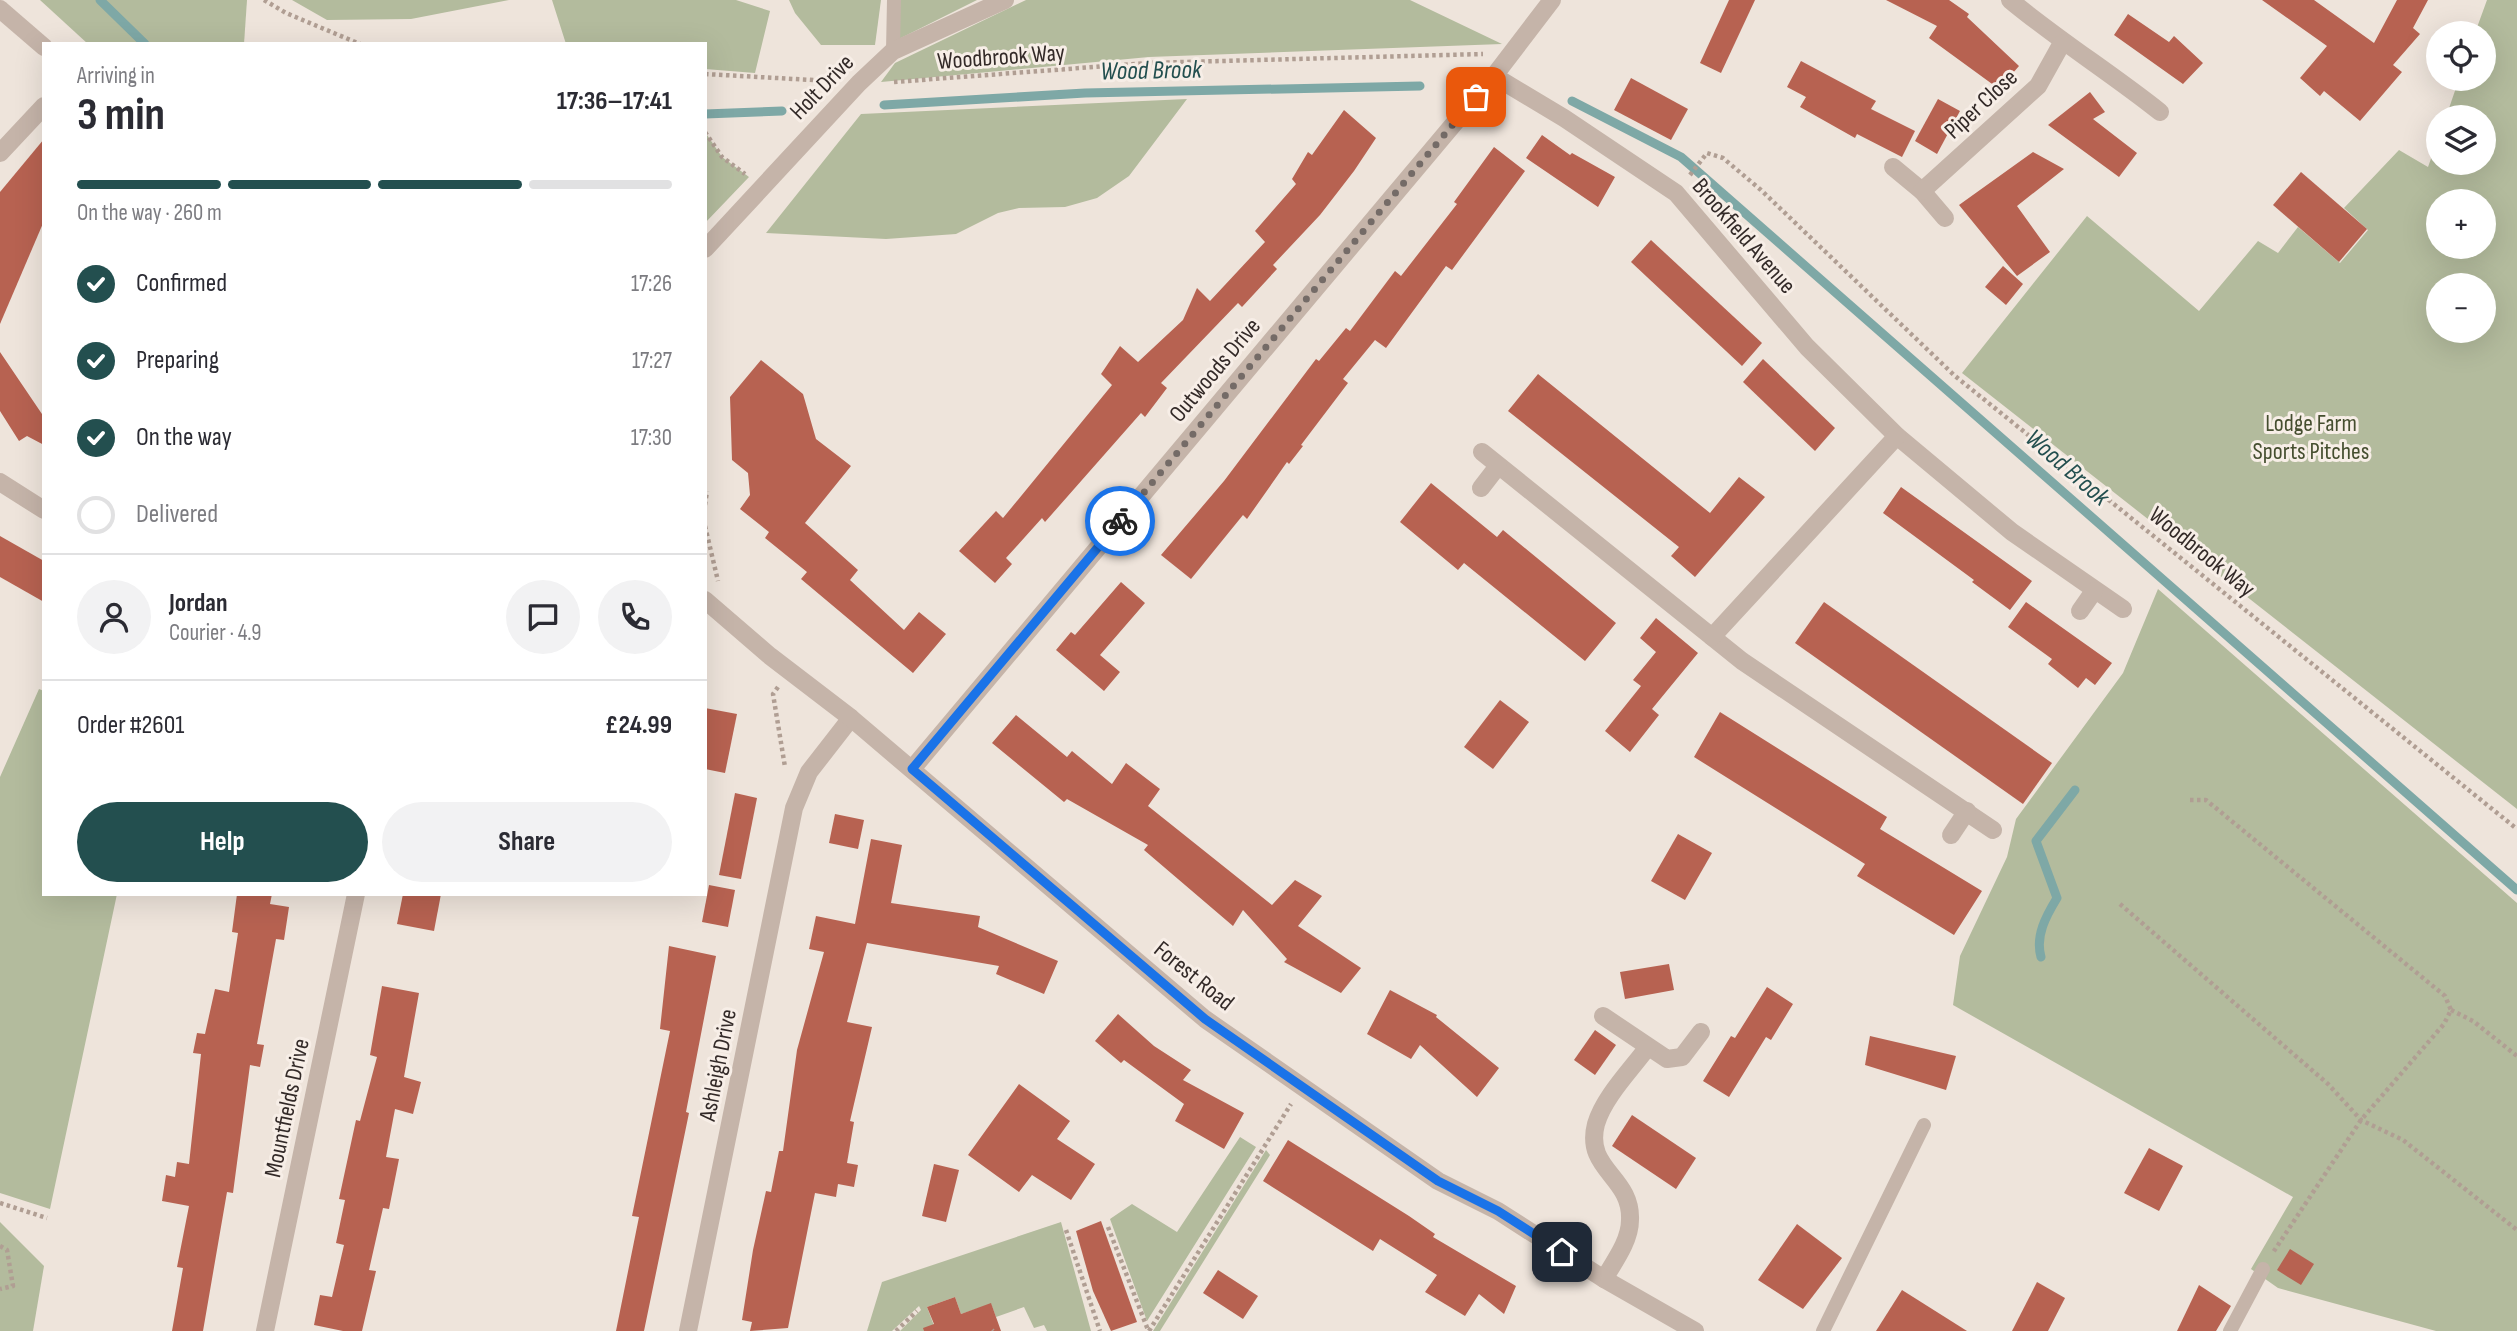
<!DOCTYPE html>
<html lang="en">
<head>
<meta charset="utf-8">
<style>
	body { margin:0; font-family:"Sofia Sans Condensed",sans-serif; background:#f2f2f3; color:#2b2b33; height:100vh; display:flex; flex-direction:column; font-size:26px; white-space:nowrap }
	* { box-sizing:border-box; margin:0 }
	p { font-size:23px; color:#7c7c81 }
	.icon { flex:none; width:38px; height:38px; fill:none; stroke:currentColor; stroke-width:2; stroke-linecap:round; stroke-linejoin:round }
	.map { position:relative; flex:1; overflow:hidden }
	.details { position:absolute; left:42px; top:42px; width:665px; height:854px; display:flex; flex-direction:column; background:#fff; border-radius:0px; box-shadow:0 7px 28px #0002 }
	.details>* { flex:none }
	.buttons { position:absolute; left:2426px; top:21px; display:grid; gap:14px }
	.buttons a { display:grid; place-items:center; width:70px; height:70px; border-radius:50%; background:#fff; box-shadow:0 7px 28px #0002; font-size:35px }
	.pin { position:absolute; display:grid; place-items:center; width:60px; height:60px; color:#fff; margin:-30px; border-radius:14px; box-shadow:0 4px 10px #0006 }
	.courier { position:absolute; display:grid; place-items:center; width:70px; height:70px; margin:-35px; border:5px solid #1a73e8; border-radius:50%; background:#fff; color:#222; box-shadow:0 2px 9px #0007 }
	.overview em { font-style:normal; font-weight:700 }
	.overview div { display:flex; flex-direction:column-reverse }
	.overview { display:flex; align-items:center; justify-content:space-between; height:119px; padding:0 35px }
	h1 { font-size:46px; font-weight:700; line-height:52px }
	.bar { display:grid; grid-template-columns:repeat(4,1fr); gap:10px 7px; align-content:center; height:84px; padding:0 35px }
	.bar i { height:9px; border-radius:5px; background:#e1e1e2 }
	.bar .on { background:#234f4f }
	.bar p { grid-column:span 4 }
	.line { display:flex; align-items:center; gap:18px; padding:0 35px; border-top:2px solid #e1e1e2 }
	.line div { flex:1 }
	.round { display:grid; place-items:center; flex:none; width:74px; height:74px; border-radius:37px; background:#f2f2f3 }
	ol { padding:0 35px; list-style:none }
	li { display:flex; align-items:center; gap:21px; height:77px }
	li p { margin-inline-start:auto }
	li .icon { padding:7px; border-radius:50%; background:#234f4f; color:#fff; stroke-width:4 }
	li:last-child { color:#7c7c81 }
	li i { width:38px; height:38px; border:4px solid #e1e1e2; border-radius:50% }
	.primary-button { display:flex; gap:14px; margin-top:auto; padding:14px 35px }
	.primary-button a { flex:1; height:80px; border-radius:42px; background:#234f4f; color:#fff; font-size:28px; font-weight:700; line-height:80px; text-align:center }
	.primary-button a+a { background:#f2f2f3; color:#2b2b33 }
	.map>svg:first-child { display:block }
	.green { fill:#b3bb9d; fill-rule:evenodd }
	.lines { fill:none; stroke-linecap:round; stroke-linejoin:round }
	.stream { stroke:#7ea8a6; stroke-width:9 }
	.building { fill:#b76251 }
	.path { stroke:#b09e93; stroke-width:4.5; stroke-dasharray:3.5 3.5; stroke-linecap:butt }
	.service { stroke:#c5b4a9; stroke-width:14 }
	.minor { stroke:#c5b4a9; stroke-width:18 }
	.tertiary { stroke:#c5b4a9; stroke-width:18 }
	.done { stroke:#746b67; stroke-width:7; stroke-dasharray:0 12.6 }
	.route { stroke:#1a73e8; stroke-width:9 }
	.labels { text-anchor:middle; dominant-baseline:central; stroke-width:6; stroke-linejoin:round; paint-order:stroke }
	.street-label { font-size:24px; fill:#332a28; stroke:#f7eee7 }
	.park-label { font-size:24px; fill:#454e2f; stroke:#f7eee7 }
	.water-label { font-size:26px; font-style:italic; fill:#234f4f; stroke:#f7eee7 }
</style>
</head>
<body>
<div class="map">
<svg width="2517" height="1331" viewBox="0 0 2517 1331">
	<rect width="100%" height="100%" fill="#eee4db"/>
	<g class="green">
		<polygon points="40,0 247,0 244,44 88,44"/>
		<polygon points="292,0 509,0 411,19 327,20"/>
		<polygon points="552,0 736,0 770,11 755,73 705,69 705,44 566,44"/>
		<polygon points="789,0 881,0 875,45 821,45 795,13"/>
		<polygon points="895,0 977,0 889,44"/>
		<polygon points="1026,0 1410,0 1502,44 1149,57 881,82 895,63"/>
		<path d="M2487,0H2517V809L1962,373L2087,216L2199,311L2258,241L2278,253L2298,227L2340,263L2368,230L2344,208L2399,150L2428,167L2438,139V163H2483V117H2446L2459,79H2483V33H2475ZM2438,201H2483V247H2438ZM2438,285H2483V331H2438Z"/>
		<polygon points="1187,99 1129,176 1097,198 1065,207 1019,208 998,213 956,234 886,239 766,233 861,114"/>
		<polygon points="705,132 722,157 749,177 705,223"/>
		<polygon points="2158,589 2517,903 2517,1331 2436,1331 2278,1288 2251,1269 2293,1197 1953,1005 1960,956 2007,857 2016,819 2123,673"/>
		<polygon points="39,689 44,691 44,894 117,894 50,1209 0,1193 0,777"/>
		<polygon points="1240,1137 1256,1147 1147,1321 1110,1219 1132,1204 1177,1232"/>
		<polygon points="1266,1150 1270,1155 1160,1331 1153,1331"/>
		<polygon points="0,1222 44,1266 33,1331 0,1331"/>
		<polygon points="1061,1222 1091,1331 1047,1331 1044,1325 1034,1328 1024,1307 996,1317 991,1304 961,1314 955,1297 927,1307 936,1331 900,1331 921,1310 919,1306 892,1331 867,1331 882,1282"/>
	</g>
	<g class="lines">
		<g class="stream">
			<polyline points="100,0 145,44"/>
			<polyline points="1572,101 1681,157 2517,890"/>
			<polyline points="884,105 1085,93 1420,86"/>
			<polyline points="705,114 782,111"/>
			<path d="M2041,957C2035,936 2046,916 2057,898L2036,841L2075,790"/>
		</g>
	</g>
	<g class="building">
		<polygon points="1729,0 1755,0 1721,73 1700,63"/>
		<polygon points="1886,0 1949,0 1969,14 1967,17 2019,66 1999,89 1929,38 1937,26"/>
		<polygon points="2262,0 2314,0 2374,43 2397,0 2428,0 2413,28 2420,34 2393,65 2402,72 2360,121 2324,91 2320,96 2300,78 2327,46"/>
		<polygon points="2128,14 2169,42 2174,36 2203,63 2183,84 2114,35"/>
		<polygon points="1801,61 1876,101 1871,109 1915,131 1902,157 1857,134 1855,138 1800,107 1806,97 1787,87"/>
		<polygon points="1631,78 1688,109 1671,140 1614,110"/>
		<polygon points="2090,92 2105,112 2093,119 2137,153 2119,177 2048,125"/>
		<polygon points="1938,99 1960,111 1937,154 1915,141"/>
		<polygon points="1344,110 1376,138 1354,171 1320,215 1273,265 1277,269 1242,307 1238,303 1161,383 1167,388 1145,417 1141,413 1045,522 1042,518 1006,558 1012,564 995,583 959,551 996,511 1003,518 1112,385 1101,374 1120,346 1138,362 1183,320 1197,288 1210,301 1265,242 1255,231 1296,184 1292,179 1308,152 1312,155"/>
		<polygon points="1542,135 1570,155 1572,153 1615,177 1598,207 1526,158"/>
		<polygon points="44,139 44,221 0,324 0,192"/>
		<polygon points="1494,147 1525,171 1452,270 1446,266 1386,348 1375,340 1343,379 1348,383 1301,445 1303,446 1289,464 1287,462 1247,519 1243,515 1191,579 1161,555 1224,481 1316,359 1319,361 1346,328 1350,331 1395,271 1401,276 1457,204 1454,202"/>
		<polygon points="2033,152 2064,169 2017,206 2050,252 2017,276 1959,205"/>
		<polygon points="2301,172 2367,229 2339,262 2273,205"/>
		<polygon points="1651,240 1762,343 1742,366 1631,262"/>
		<polygon points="2003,266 2023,284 2006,305 1985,287"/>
		<polygon points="0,352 44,417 44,445 27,436 19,441 0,411"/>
		<polygon points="1763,359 1835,428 1815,451 1743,382"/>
		<polygon points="761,360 803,394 816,439 851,466 805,523 858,570 850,580 904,630 919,612 946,634 913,673 801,579 807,572 765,538 769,532 740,509 750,495 748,473 732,460 730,397"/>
		<polygon points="1538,374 1710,513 1739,477 1765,497 1695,577 1671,556 1679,547 1508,411"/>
		<polygon points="1431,483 1497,537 1503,530 1616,623 1585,661 1464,563 1458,570 1400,522"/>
		<polygon points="1901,487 2032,581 2010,610 1972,582 1974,580 1883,513"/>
		<polygon points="0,536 44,561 44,602 0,577"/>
		<polygon points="1121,582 1145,603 1100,655 1120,672 1104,691 1056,650 1071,632 1075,635"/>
		<polygon points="1824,602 2052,763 2023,804 1795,643"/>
		<polygon points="2026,602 2112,663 2095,685 2086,678 2078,688 2048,664 2052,659 2008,627"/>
		<polygon points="1656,618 1698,653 1652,709 1659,715 1630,752 1605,731 1641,686 1633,680 1656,652 1640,638"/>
		<polygon points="1500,700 1529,722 1493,769 1464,747"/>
		<polygon points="705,708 737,714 725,773 705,769"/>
		<polygon points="1720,712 1887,817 1880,829 1982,891 1954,935 1857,876 1865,864 1694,757"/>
		<polygon points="1016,715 1067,757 1072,751 1112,784 1126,763 1160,789 1148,806 1272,905 1295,880 1322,896 1298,926 1361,968 1341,993 1284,962 1287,959 1243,910 1233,926 1144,850 1148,845 1067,799 1064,802 992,743"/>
		<polygon points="735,793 757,798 741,879 719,875"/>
		<polygon points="835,814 864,820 858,849 829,843"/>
		<polygon points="1678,834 1712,853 1685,900 1651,881"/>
		<polygon points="871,839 902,845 891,903 980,916 978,927 1058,961 1044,994 996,974 999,966 867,943 847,1022 872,1027 850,1121 854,1122 847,1163 858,1165 854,1187 838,1184 836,1197 815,1193 788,1328 750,1331 752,1322 742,1320 753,1250 766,1191 771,1192 779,1151 783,1151 797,1050 824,952 809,949 816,916 855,924"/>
		<polygon points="709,885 735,890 728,927 702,922"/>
		<polygon points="237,894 272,894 270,904 289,907 284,940 276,939 257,1044 264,1045 260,1067 250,1065 233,1193 227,1192 203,1331 172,1331 183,1268 177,1267 189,1206 162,1201 166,1175 175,1177 177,1162 189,1164 201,1054 193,1053 197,1033 205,1034 215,989 229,992 238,933 232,932"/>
		<polygon points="403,894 441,894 434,931 397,924"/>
		<polygon points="669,946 716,956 686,1112 689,1113 644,1331 616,1331 639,1217 632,1216 670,1031 660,1029"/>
		<polygon points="1669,964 1674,990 1625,999 1620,972"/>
		<polygon points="382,986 419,993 404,1077 421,1082 413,1114 395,1109 386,1157 399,1159 389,1209 383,1208 369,1270 376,1271 362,1331 343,1331 314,1325 320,1295 332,1297 344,1245 336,1243 345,1200 339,1199 356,1120 360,1121 377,1057 370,1055"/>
		<polygon points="1767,987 1793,1004 1771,1040 1766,1037 1729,1097 1703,1081 1731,1036 1735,1038"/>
		<polygon points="1390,990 1437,1015 1436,1017 1499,1068 1477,1097 1420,1045 1411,1059 1367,1034"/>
		<polygon points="1118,1014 1154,1046 1191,1070 1183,1080 1244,1113 1224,1149 1175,1121 1184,1104 1124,1060 1121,1063 1095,1041"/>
		<polygon points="1595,1030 1616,1045 1595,1075 1574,1060"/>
		<polygon points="1870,1036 1956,1056 1946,1090 1865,1065"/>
		<polygon points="1019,1084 1070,1121 1057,1139 1095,1164 1071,1200 1032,1175 1019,1192 968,1155"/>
		<polygon points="1632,1115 1696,1158 1676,1189 1612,1146"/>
		<polygon points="1288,1140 1409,1216 1435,1234 1433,1237 1516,1286 1504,1314 1479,1294 1465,1316 1425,1292 1437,1275 1380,1239 1373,1251 1263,1181"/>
		<polygon points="2149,1148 2183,1166 2159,1211 2124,1193"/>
		<polygon points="934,1164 959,1170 946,1222 922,1216"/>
		<polygon points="1101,1221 1137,1322 1111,1331 1093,1291 1076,1231"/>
		<polygon points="1797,1224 1842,1258 1803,1309 1758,1280"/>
		<polygon points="2290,1249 2314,1264 2301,1285 2277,1270"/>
		<polygon points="1218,1270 1258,1296 1243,1319 1203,1293"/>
		<polygon points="2037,1282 2065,1298 2048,1331 2012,1331"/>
		<polygon points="2199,1285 2231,1306 2216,1331 2177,1331"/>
		<polygon points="1902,1290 1967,1331 1876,1331"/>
		<polygon points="955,1297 961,1314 991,1303 1001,1331 924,1331 923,1328 934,1324 927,1307"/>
	</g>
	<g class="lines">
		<g class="path">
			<polyline points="264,0 286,13 360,44"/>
			<polyline points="705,74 830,81"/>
			<polyline points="894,82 1147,63 1483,54"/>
			<polyline points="705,132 722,157 745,174"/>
			<polyline points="1690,175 1707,153 1723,158 1761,190 1955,376 2517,829"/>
			<polyline points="705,505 707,491"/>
			<polyline points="705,526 718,581"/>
			<polyline points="778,687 773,694 785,767"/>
			<polyline points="2190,800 2206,800 2445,996 2451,1010 2444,1024 2361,1120 2272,1254"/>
			<polyline points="2120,904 2328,1084 2361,1120 2403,1140 2517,1230"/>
			<polyline points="2451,1010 2473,1021 2517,1056"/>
			<polyline points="0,1203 47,1218"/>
			<polyline points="1108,1227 1148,1330"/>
			<polyline points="1066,1230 1100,1331"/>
			<polyline points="0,1246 7,1250 13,1286 0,1289"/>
			<polyline points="992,1330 993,1331"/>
			<polyline points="896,1331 917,1311"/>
			<polyline points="1149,1331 1291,1104"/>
		</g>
		<g class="service">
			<polyline points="893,51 894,0"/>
			<polyline points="1823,1331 1924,1125"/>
			<polyline points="2230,1331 2263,1269"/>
		</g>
		<g class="minor">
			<path d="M2010,0C2058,40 2111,73 2160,112"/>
			<polyline points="1494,76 1564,118 1676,193 1807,347 1897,436 2012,532 2123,609"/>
			<polyline points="0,153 44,106"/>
			<polyline points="1893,167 1922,191 1945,218"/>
			<polyline points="1922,191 2038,86 2062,43"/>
			<polyline points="705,249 859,83 893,51 1005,0"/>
			<polyline points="1482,452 1742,661 1993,830"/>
			<polyline points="0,482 44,510"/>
			<polyline points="1481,488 1498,466"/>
			<polyline points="2080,611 2094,591"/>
			<polyline points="1712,637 1897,436"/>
			<polyline points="912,769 1494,76 1552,0"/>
			<polyline points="1951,835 1967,811"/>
			<polyline points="1603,1016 1667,1059 1682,1057 1701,1032"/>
			<path d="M1604,1279C1614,1262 1630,1241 1630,1220C1632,1176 1584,1170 1596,1124C1604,1097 1630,1071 1647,1048"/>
			<polyline points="265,1331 356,894"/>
			<polyline points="688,1331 794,808 809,772 851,718"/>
		</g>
		<g class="tertiary">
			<polyline points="0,9 44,47"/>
			<polyline points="705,600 770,656 851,718 1205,1019 1438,1181 1498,1211 1604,1279 1695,1331"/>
		</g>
	</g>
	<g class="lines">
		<polyline class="done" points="1120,521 1476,97"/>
		<polyline class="route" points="1120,521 912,769 1205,1019 1438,1181 1498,1211 1562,1252"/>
	</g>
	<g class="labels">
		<g class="street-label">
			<text transform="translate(1001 57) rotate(-4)">Woodbrook Way</text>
			<text transform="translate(822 87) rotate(-46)">Holt Drive</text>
			<text transform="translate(1981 104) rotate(-43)">Piper Close</text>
			<text transform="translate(1744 236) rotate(49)">Brookfield Avenue</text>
			<text transform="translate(1215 370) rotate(-50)">Outwoods Drive</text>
			<text transform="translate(2202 552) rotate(39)">Woodbrook Way</text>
			<text transform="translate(1194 976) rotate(39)">Forest Road</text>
			<text transform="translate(718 1065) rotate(-79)">Ashleigh Drive</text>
			<text transform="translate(287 1108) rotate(-78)">Mountfields Drive</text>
		</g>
		<g class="park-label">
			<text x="2311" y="423">Lodge Farm<tspan x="2311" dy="28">Sports Pitches</tspan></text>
		</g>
		<g class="water-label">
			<text transform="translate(1151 71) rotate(-1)">Wood Brook</text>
			<text transform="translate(2067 468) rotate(41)">Wood Brook</text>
		</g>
	</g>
</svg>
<div class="buttons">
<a><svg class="icon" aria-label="locate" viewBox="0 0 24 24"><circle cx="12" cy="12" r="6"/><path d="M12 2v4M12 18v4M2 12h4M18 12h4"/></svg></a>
<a><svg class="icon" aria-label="layers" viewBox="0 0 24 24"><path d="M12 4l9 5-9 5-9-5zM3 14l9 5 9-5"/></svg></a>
<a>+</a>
<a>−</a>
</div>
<div class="pin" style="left:1476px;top:97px;background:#ea580c"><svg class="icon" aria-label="bag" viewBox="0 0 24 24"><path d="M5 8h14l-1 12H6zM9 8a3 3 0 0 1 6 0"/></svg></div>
<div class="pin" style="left:1562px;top:1252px;background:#1f2937"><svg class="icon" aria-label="home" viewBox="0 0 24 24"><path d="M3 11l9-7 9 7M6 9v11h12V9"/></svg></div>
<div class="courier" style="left:1120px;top:521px"><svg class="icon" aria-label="bike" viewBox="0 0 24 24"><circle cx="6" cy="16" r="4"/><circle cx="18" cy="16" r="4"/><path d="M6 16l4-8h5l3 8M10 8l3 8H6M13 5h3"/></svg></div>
<section class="details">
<div class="overview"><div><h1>3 min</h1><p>Arriving in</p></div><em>17:36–17:41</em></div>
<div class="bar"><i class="on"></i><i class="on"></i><i class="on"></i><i></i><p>On the way · 260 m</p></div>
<ol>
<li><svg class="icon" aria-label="check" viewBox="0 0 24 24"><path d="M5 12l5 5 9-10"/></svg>Confirmed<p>17:26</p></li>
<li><svg class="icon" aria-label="check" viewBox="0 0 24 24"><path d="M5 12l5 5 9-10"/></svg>Preparing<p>17:27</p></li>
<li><svg class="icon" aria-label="check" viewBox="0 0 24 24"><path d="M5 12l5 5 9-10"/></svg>On the way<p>17:30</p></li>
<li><i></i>Delivered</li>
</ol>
<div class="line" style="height:126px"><a class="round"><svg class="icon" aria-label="person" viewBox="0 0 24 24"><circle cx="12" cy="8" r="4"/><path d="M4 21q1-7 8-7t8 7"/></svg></a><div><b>Jordan</b><p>Courier · 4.9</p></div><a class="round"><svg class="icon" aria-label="chat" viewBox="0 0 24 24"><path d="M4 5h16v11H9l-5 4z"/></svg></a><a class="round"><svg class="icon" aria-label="phone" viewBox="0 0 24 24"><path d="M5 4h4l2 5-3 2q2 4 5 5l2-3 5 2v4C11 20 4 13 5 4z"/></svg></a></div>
<div class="line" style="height:91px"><div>Order #2601</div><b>£24.99</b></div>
<div class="primary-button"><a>Help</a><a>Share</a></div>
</section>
</div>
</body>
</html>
